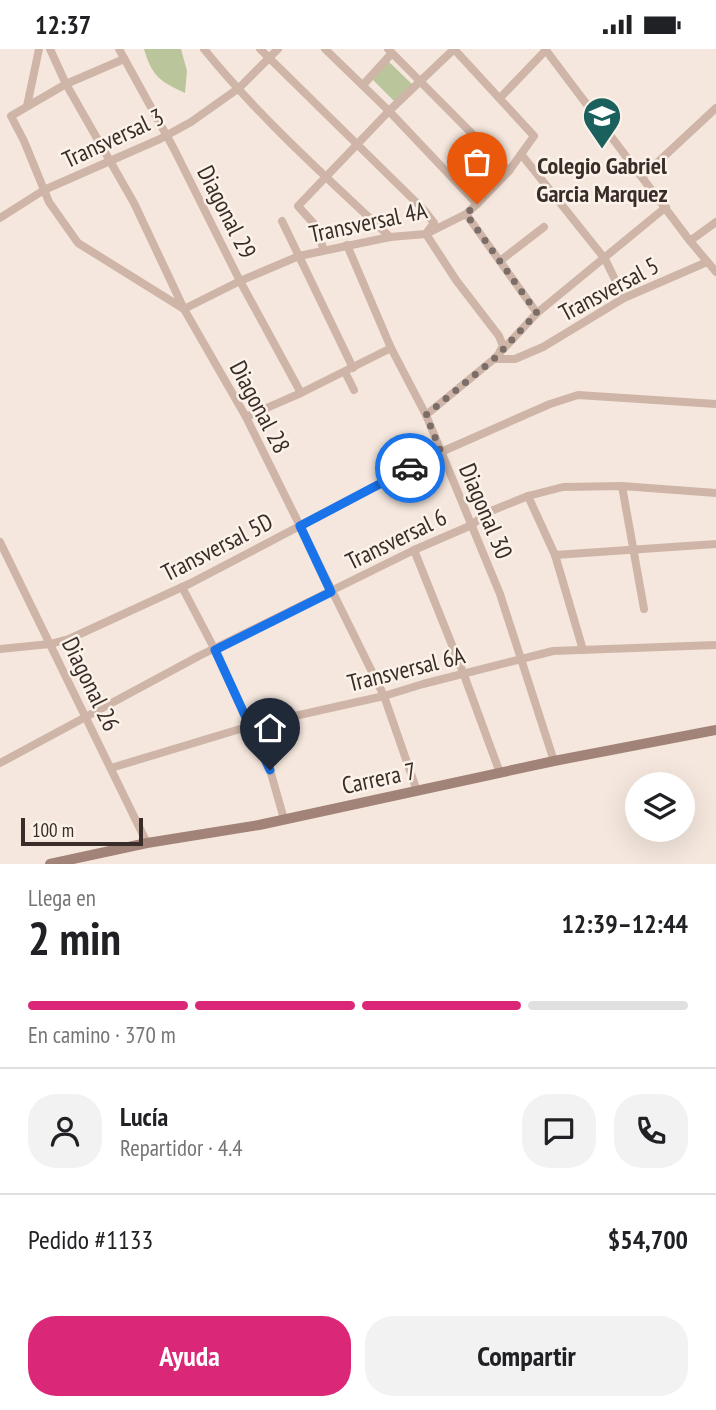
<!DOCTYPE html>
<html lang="es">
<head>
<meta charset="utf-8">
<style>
	body { margin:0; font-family:"PT Sans Narrow",sans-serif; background:#f2f2f2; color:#202124; height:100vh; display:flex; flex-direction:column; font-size:26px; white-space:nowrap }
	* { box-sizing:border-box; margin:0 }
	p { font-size:23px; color:#757577 }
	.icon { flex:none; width:38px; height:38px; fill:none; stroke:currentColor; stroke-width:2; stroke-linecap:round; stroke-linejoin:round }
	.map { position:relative; height:815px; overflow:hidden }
	.drawer { display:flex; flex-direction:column; background:#fff; flex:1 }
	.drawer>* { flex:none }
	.tools { position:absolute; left:625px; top:723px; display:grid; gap:14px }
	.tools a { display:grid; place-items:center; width:70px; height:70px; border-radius:50%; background:#fff; box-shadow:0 7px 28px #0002; font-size:35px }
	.scale { position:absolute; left:21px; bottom:18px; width:122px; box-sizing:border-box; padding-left:7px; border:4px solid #3a2c28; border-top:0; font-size:19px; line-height:24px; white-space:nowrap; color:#3a2c28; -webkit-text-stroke:5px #fbf2ea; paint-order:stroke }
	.pin { position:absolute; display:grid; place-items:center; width:60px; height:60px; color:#fff; margin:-72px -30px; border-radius:50% 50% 50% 0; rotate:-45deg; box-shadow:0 0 7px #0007 }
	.pin .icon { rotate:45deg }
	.courier { position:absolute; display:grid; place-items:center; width:70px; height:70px; margin:-35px; border:5px solid #1a73e8; border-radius:50%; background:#fff; color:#222; box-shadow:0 2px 9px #0007 }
	.headline em { font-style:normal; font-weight:700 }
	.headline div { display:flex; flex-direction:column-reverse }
	.headline { display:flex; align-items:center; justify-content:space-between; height:119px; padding:0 28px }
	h1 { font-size:46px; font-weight:700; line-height:52px }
	.bar { display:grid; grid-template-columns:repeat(4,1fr); gap:10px 7px; align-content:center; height:84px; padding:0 28px }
	.bar i { height:9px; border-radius:5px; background:#e0e0e0 }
	.bar .on { background:#db2777 }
	.bar p { grid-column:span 4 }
	.line { display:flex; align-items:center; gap:18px; padding:0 28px; border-top:2px solid #e0e0e0 }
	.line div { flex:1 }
	.round { display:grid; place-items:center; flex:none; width:74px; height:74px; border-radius:28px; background:#f2f2f2 }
	.button { display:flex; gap:14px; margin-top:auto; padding:14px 28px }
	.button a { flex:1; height:80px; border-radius:28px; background:#db2777; color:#fff; font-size:28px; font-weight:700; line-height:80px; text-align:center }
	.button a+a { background:#f2f2f2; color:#202124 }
	.status { display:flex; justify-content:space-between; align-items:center; height:49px; padding:0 35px; background:#fff; direction:ltr }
	.status svg { height:19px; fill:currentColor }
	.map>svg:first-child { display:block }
	.green { fill:#bbc59b }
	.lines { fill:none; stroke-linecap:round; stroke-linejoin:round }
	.minor { stroke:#ceb5a7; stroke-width:8 }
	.secondary { stroke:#a28378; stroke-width:10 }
	.done { stroke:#7b6d67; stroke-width:7; stroke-dasharray:0 12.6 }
	.route { stroke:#1a73e8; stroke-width:9 }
	.labels { text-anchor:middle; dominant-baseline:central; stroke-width:5; stroke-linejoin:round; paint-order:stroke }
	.street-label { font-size:24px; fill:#3a2c28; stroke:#fbf2ea }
	.poi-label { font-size:24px; font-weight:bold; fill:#3a2c28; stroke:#fbf2ea }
</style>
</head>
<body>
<div class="status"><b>12:37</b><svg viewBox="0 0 49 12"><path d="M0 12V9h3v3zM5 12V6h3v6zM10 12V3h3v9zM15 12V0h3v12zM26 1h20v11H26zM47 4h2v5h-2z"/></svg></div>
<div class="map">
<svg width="716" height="815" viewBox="0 0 716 815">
	<rect width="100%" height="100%" fill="#f5e7dd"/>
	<g class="green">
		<path d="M144,0H181L187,22L185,44C159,32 152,27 144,0Z"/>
		<polygon points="388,12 413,36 395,53 371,29"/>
	</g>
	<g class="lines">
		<g class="minor">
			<polyline points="50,0 66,35 134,154 184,260 246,368 300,477 384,647 417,742"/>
			<polyline points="119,0 174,100 240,232 301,344"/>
			<path d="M204,0C259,68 326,128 390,188"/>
			<polyline points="260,0 424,161 434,174 428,182"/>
			<polyline points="325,0 389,62 477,155"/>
			<polyline points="388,0 509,122"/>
			<polyline points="545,0 690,192 716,223"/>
			<polyline points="124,10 66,35 11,67 24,92 49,153 78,194 184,260 240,232 299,207 390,188 426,185 466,165 477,155 509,122 534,87 454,0"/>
			<polyline points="363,36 392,4"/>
			<polyline points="500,49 546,1"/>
			<polyline points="27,57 39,0"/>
			<polyline points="521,105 605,210 624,249"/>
			<polyline points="643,127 716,59"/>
			<polyline points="466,165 537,264"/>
			<polyline points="0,169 44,141 160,90 191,73 239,39 278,0"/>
			<polyline points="282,172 353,319"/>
			<polyline points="426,185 456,231 499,287 503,297 500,302"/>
			<polyline points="690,192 716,173"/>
			<polyline points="347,196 391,299 426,366 500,545 554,712"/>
			<polyline points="324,201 314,175 298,157 389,62 454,0"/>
			<polyline points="500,212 544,178"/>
			<polyline points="494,310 537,264 666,158"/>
			<polyline points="345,323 354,341"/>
			<polyline points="426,366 494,310 515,310 543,298 624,249 707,213"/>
			<polyline points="246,368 301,344 391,299"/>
			<polyline points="622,437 644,560"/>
			<polyline points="528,447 555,506 583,601"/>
			<polyline points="0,493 147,794"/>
			<polyline points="414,501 464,626 500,724"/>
			<polyline points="555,506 716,495"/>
			<polyline points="182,538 215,601 270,721 284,770"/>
			<polyline points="0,600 50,595 69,590 191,534 441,403 550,355 578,346 716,355"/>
			<polyline points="0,714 199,607 414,501 472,476 486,464 528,447 563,438 622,437 716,444"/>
			<polyline points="111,719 250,677 384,647 423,635 553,602 716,596"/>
		</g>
		<polyline class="secondary" points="50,815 147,794 259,776 554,712 716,681"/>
	</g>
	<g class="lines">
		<polyline class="done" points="410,419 441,403 426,366 494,310 537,264 466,165 477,155"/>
		<polyline class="route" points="270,721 215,601 331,543 300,477 410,419"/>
	</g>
	<defs>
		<g id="school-pin" transform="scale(2.0125)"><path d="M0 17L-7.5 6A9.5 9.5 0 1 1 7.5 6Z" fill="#1a605d" stroke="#fbf2ea"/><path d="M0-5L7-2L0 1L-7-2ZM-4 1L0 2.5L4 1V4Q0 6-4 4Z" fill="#fff"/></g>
	</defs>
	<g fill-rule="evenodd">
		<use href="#school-pin" x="602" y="67"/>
	</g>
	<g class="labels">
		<g class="street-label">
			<text transform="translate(113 89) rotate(-25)">Transversal 3</text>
			<text transform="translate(227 163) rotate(63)">Diagonal 29</text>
			<text transform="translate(368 173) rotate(-12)">Transversal 4A</text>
			<text transform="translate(609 240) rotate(-28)">Transversal 5</text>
			<text transform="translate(260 358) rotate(62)">Diagonal 28</text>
			<text transform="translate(486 462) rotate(67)">Diagonal 30</text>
			<text transform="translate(396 490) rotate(-26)">Transversal 6</text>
			<text transform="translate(217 498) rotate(-27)">Transversal 5D</text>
			<text transform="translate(406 620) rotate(-14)">Transversal 6A</text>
			<text transform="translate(91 635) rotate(64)">Diagonal 26</text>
			<text transform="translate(379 729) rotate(-12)">Carrera 7</text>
		</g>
		<g class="poi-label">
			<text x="602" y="116">Colegio Gabriel<tspan x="602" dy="28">Garcia Marquez</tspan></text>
		</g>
	</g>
</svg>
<div class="tools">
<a><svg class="icon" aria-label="layers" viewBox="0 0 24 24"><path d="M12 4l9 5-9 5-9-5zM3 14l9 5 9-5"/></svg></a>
</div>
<div class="scale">100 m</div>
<div class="pin" style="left:477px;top:155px;background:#ea580c"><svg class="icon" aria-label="bag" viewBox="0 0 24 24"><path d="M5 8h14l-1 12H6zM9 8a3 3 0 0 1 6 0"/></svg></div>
<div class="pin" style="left:270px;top:721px;background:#1f2937"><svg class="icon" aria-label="home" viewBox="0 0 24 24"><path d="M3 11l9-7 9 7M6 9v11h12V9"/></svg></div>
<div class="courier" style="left:410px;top:419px"><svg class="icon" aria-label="car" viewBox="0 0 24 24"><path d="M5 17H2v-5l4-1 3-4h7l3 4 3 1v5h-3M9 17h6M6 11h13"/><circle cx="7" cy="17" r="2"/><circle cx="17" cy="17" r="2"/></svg></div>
</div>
<section class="drawer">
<div class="headline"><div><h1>2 min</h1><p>Llega en</p></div><em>12:39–12:44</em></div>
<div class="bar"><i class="on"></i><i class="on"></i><i class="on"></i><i></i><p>En camino · 370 m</p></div>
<div class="line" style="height:126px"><a class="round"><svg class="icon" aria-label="person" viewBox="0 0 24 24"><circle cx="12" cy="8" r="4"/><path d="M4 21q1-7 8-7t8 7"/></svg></a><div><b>Lucía</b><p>Repartidor · 4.4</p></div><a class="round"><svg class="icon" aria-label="chat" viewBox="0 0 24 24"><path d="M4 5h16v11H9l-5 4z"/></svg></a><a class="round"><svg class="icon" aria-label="phone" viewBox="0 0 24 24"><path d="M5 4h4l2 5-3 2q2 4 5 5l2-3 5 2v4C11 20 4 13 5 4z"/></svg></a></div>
<div class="line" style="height:91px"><div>Pedido #1133</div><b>$54,700</b></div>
<div class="button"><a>Ayuda</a><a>Compartir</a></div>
</section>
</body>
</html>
